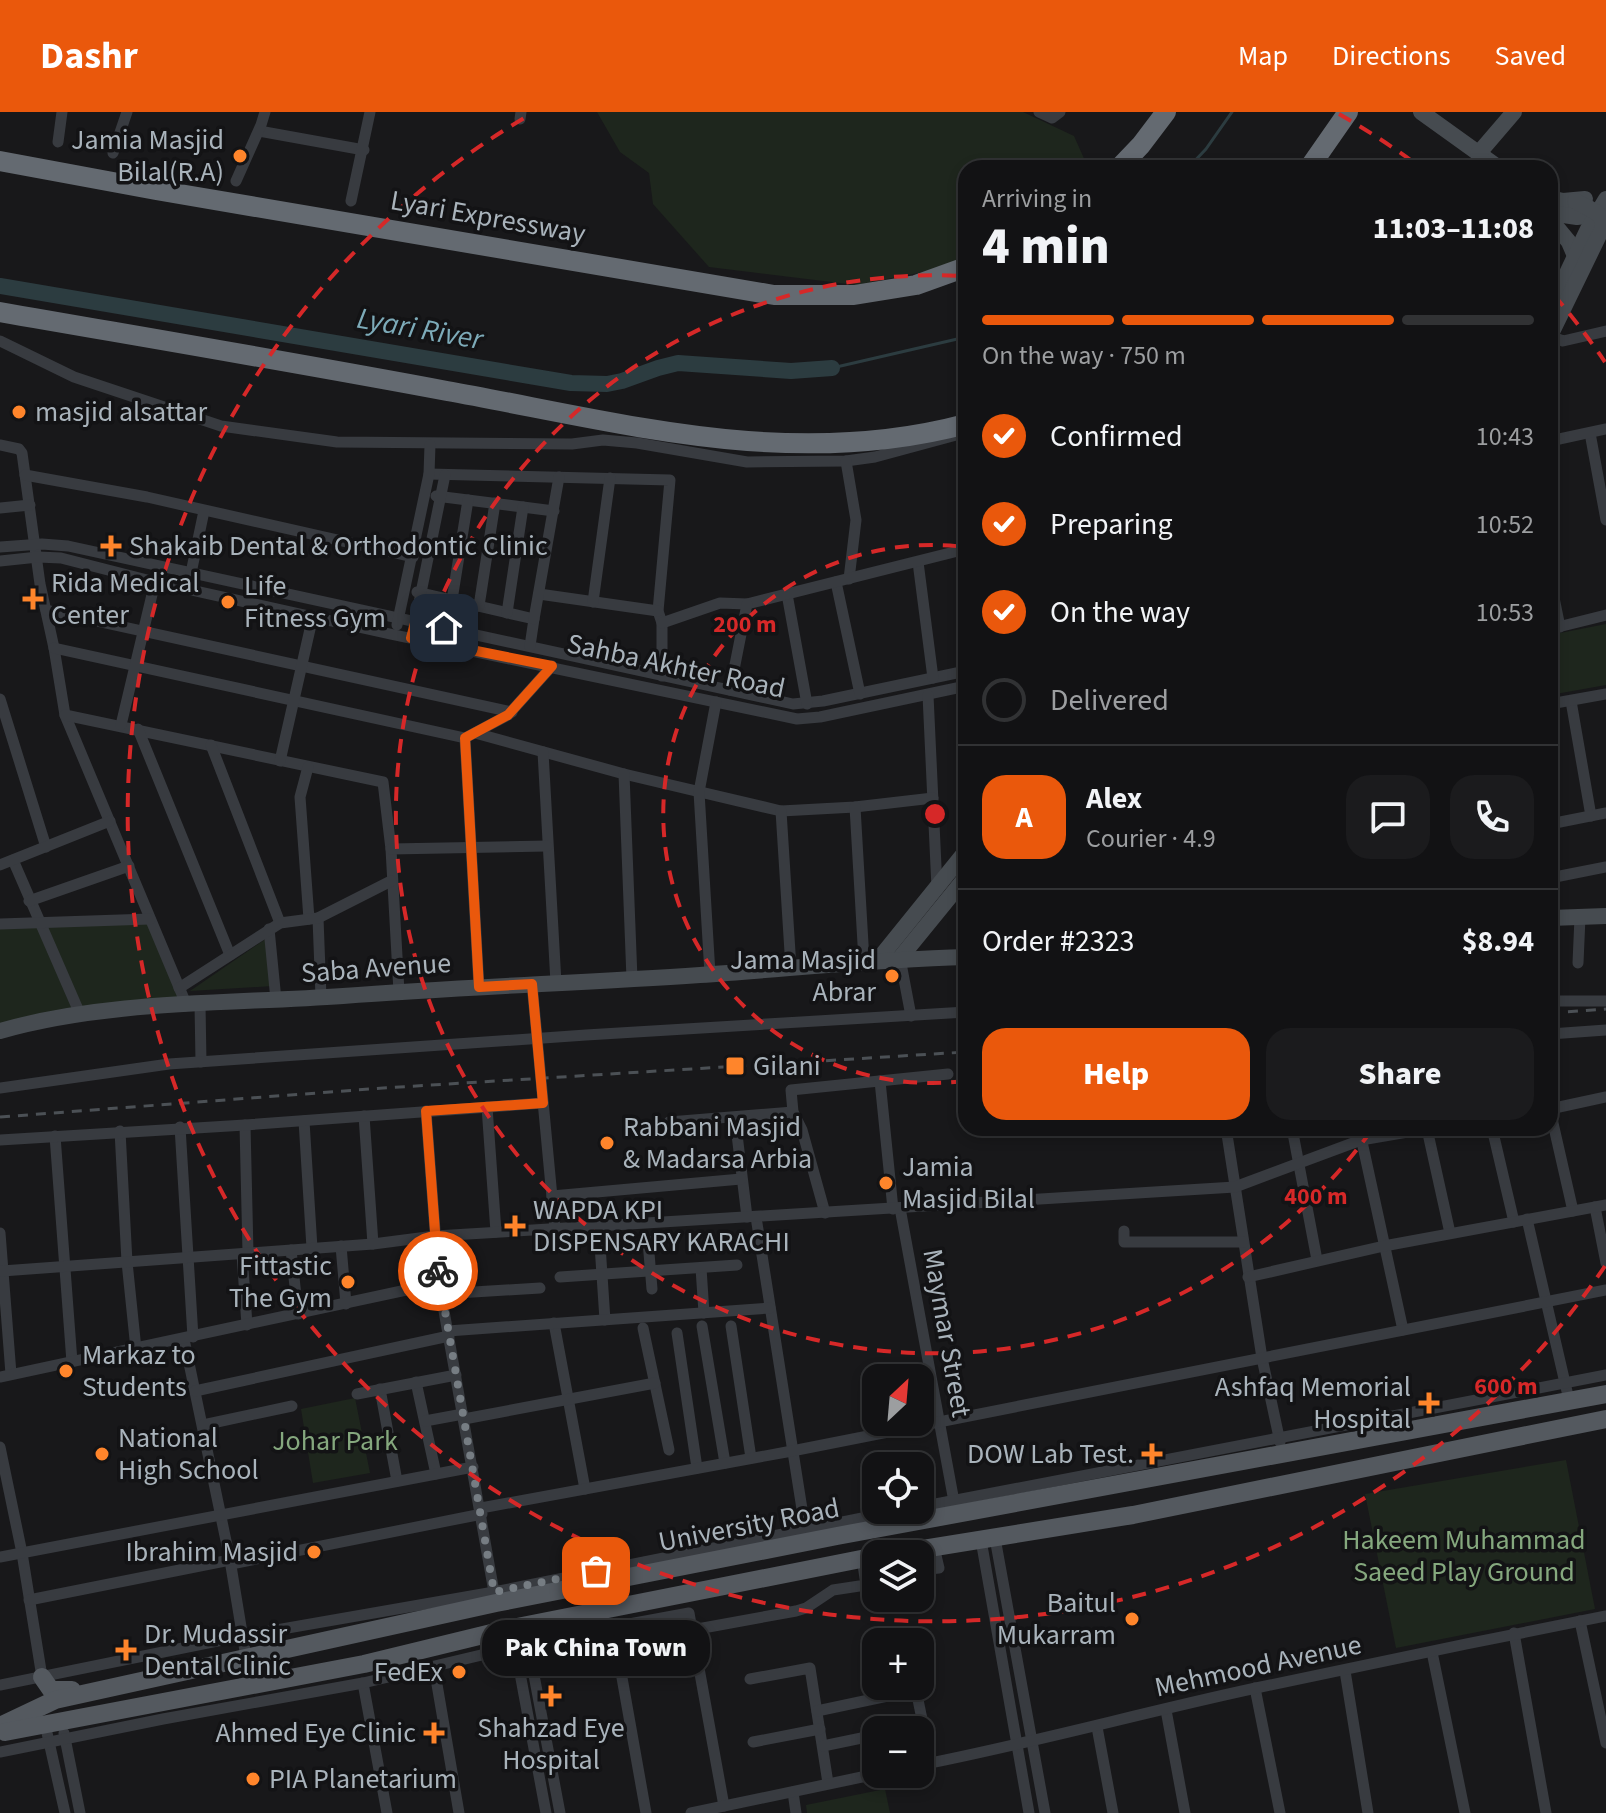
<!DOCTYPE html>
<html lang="en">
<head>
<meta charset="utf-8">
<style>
	body { margin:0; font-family:"Source Sans 3",sans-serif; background:#1b1b1d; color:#f1f3f6; height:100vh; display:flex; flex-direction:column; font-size:30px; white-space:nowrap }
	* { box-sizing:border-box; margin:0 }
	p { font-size:26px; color:#9c9ea0 }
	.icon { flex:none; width:44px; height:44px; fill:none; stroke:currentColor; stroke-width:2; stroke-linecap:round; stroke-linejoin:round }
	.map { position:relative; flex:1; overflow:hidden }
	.side { position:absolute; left:958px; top:48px; width:600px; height:976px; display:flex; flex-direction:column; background:#121214; border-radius:24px; box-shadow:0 4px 12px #0003,0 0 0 2px #313234 }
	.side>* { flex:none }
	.needle { width:52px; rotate:26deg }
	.tools { position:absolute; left:862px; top:1252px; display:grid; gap:16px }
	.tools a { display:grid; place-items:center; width:72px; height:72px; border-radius:16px; background:#121214; box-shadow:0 4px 12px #0003,0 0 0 2px #313234; font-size:40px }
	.pin { position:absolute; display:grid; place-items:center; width:68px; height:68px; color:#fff; margin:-34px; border-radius:16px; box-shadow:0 4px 12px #0006 }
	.courier { position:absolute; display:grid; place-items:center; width:80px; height:80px; margin:-40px; border:6px solid #ea580c; border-radius:50%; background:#fff; color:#222; box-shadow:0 2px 10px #0007 }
	.bubble { position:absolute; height:56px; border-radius:24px; background:#121214; box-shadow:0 4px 12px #0003,0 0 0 2px #313234; font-size:26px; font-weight:800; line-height:56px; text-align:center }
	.headline em { font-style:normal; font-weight:800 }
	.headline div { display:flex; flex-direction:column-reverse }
	.headline { display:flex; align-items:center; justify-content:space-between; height:136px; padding:0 24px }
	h1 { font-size:52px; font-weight:800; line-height:60px }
	.bar { display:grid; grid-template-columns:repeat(4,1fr); gap:12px 8px; align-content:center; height:96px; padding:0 24px }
	.bar i { height:10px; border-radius:6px; background:#313234 }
	.bar .current { background:#ea580c }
	.bar p { grid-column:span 4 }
	.line { display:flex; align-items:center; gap:20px; padding:0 24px; border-top:2px solid #313234 }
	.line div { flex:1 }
	.round { display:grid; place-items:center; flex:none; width:84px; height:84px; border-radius:24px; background:#1b1b1d }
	ol { padding:0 24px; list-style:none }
	li { display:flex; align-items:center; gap:24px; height:88px }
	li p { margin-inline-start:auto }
	li .icon { padding:8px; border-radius:50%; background:#ea580c; color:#fff; stroke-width:4 }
	li:last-child { color:#9c9ea0 }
	li i { width:44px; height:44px; border:4px solid #313234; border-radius:50% }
	.button { display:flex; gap:16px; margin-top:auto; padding:16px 24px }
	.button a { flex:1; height:92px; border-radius:24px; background:#ea580c; color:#fff; font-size:32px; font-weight:800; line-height:92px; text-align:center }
	.button a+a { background:#1b1b1d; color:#f1f3f6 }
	header { display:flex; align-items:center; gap:48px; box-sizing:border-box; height:112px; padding:0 40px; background:#ea580c; color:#fff }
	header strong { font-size:38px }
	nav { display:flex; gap:44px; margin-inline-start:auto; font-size:28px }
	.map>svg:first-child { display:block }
	.green { fill:#1e261d }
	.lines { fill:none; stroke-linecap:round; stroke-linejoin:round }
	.stream { stroke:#2c3c40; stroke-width:3 }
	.river { stroke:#2c3c40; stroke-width:16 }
	.street { stroke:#383b40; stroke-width:11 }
	.secondary { stroke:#464b50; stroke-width:16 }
	.primary { stroke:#54595f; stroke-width:18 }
	.highway { stroke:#646a71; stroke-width:20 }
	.rail { stroke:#4b5055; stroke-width:3; stroke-dasharray:10 8; stroke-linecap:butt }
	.done { stroke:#767d83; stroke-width:8; stroke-dasharray:0 14.4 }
	.route { stroke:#ea580c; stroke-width:10 }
	.ring { fill:none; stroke:#d62828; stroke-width:4; stroke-dasharray:14 10 }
	.poi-dot { fill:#ff852b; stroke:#131315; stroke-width:3 }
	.labels { text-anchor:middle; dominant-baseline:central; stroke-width:7; stroke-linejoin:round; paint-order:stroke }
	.poi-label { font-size:28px; fill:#a9b3bb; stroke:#131315; text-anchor:start }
	.street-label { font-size:28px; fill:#a9b3bb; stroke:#131315 }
	.park-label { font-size:28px; fill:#85a87e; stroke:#131315 }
	.water-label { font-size:30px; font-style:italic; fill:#7dabb9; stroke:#131315 }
	.centre { fill:#d62828; stroke:#131315; stroke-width:4 }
	.ring-label { font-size:24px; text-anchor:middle; font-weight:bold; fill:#d62828; stroke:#131315; stroke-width:7; stroke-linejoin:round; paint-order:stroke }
</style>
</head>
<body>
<header>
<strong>Dashr</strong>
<nav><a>Map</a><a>Directions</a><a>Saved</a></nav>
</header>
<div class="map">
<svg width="1606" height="1701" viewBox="0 0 1606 1701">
	<rect width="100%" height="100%" fill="#18181a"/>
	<g class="green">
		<polygon points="597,0 1023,0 1074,24 1086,51 1079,56 966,56 966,146 939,157 856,173 709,155 653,92 649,61 620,40"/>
		<polygon points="1606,512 1606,573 1550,583 1550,523"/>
		<polygon points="150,807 185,894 0,917 0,814"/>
		<polygon points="267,826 273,874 190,879"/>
		<polygon points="355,1286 370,1361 313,1371 301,1297"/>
		<polygon points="1566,1348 1595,1497 1396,1536 1365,1382"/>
		<polygon points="885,1677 890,1701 807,1701 806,1693"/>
	</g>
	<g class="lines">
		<g class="stream">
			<polyline points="1188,56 1206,37 1232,0"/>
			<polyline points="832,256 966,225"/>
		</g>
		<polyline class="river" points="0,174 571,271 607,272 622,269 658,256 678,251 791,259 832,256"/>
		<g class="street">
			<polyline points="1039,0 1052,6 1060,0"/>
			<polyline points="520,7 521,0"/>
			<polyline points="259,19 364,38"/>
			<polyline points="58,30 62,0"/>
			<polyline points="113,41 127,0"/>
			<polyline points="236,69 261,13 265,0"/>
			<polyline points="351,89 370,0"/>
			<polyline points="1550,224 1563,229 1606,219"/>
			<polyline points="0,229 74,265 221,314 337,330 572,332 603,328 637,331 747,350 846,349 875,345 960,322"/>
			<polyline points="1590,321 1606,408"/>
			<polyline points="1550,329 1606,317"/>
			<polyline points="0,333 19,337 22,341 40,472 54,536 65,603 184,887 185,894"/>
			<polyline points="846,349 856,408 849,467"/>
			<polyline points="429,362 670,368 658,499 662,511 662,564"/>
			<polyline points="25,363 147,385 413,445"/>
			<polyline points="436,384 554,399"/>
			<polyline points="0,396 30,393"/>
			<polyline points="0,435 42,432 68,434 793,592 823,589 966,559"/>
			<polyline points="0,449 38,445 61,446 155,470 390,522 797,607 820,605 966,574"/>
			<polyline points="918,450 933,566"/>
			<polyline points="191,461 204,399"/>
			<polyline points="1550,466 1560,515"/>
			<polyline points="836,470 860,582"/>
			<polyline points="417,480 534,507 530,534"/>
			<polyline points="539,482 658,499"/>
			<polyline points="787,482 807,592"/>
			<polyline points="452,488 468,388"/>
			<polyline points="593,490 610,366"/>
			<polyline points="479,494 495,391"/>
			<polyline points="46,498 512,600"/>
			<polyline points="507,501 523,395"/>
			<polyline points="534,507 559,365"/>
			<polyline points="662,511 720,491 747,492 966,437"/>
			<polyline points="397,513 429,362 430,333"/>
			<polyline points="414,515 445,363"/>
			<polyline points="1550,517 1606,503"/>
			<polyline points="54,536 465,626"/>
			<polyline points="730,578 747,492"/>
			<polyline points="928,583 937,776"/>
			<polyline points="0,587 46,735"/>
			<polyline points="1571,589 1591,704"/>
			<polyline points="1550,592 1606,582"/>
			<polyline points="65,603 383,670 391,737 399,880"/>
			<polyline points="121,613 155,470"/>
			<polyline points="138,617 230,843"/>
			<polyline points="475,621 624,662 781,699 855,695 933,686"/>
			<polyline points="211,633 280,811"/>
			<polyline points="543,640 556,871"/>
			<polyline points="280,649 313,504"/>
			<polyline points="308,655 300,685 309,807"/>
			<polyline points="624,662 632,867"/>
			<polyline points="855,695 864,849"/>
			<polyline points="781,699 791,856"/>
			<polyline points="1550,712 1606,701"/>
			<polyline points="391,737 547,734"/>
			<polyline points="13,748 80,902"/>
			<polyline points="0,753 110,709"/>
			<polyline points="1550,766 1606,755"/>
			<polyline points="29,789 129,754"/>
			<polyline points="318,806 321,885"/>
			<polyline points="0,812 150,807"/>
			<polyline points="269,817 276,888"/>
			<polyline points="900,846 911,904"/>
			<polyline points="1578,851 1580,805"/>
			<polyline points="710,862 699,680 716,590"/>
			<polyline points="532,872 555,1117"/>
			<polyline points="479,875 465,626 508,603 552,554"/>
			<polyline points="179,876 280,811 318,806 391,769"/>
			<polyline points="1550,889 1606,889"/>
			<polyline points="200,892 201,950"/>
			<polyline points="1550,922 1606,918"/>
			<polyline points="880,969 893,1097"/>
			<polyline points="0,976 169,952 586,923 966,900"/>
			<polyline points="487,995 496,1120"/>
			<polyline points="1550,997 1606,985"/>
			<polyline points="1550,998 1573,1099"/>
			<polyline points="426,999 439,1171 494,1480"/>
			<polyline points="364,1004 373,1132"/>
			<polyline points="735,1006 747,1105"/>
			<polyline points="304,1009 312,1136"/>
			<polyline points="669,1010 793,1000"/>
			<polyline points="245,1013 248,1141"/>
			<polyline points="180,1015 193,1225"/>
			<polyline points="1226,1016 1262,1246 1280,1330"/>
			<polyline points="1292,1016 1317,1148"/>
			<polyline points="1359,1016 1403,1218"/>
			<polyline points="1492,1016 1514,1110"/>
			<polyline points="1427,1017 1450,1121"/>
			<polyline points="120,1019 127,1150 136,1237"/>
			<polyline points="55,1024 72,1250"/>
			<polyline points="0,1028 245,1013 543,991"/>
			<polyline points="552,1084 741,1067"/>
			<polyline points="1595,1095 1606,1151"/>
			<polyline points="900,1096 955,1395"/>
			<polyline points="825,1101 802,1018 793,1000 791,978 948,962"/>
			<polyline points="756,1105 805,1416"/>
			<polyline points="1527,1107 1569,1288"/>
			<polyline points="1124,1119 1124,1130 1243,1130"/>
			<polyline points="0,1121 11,1262"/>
			<polyline points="648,1129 652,1177"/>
			<polyline points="600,1133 605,1208"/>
			<polyline points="341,1134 346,1192"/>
			<polyline points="291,1138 298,1202"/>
			<polyline points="242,1142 247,1213"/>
			<polyline points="701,1156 704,1201"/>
			<polyline points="2,1159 373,1132 435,1124 1235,1075 1361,1028 1431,1016"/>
			<polyline points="560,1165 737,1153"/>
			<polyline points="1248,1165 1384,1134 1606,1093"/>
			<polyline points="441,1182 540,1176"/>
			<polyline points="554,1211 585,1377"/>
			<polyline points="702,1214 725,1351"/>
			<polyline points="731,1214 751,1346"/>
			<polyline points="643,1216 669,1338"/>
			<polyline points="448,1219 770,1196"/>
			<polyline points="677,1221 697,1356"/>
			<polyline points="184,1227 230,1448 246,1545"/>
			<polyline points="0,1265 439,1171"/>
			<polyline points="416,1270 436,1362"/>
			<polyline points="380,1277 397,1369"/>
			<polyline points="195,1279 449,1224"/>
			<polyline points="357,1282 456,1263"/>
			<polyline points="464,1307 655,1271"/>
			<polyline points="425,1309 463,1302"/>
			<polyline points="203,1313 292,1294"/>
			<polyline points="0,1335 22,1441 42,1565"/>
			<polyline points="920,1395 1606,1263"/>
			<polyline points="481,1396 792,1339 1606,1178"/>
			<polyline points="995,1426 1045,1701"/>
			<polyline points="981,1428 1029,1701"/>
			<polyline points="0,1445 473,1355"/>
			<polyline points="231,1452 482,1402"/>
			<polyline points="920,1458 939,1456 934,1435"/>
			<polyline points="29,1488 230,1448"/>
			<polyline points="1580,1509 1606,1631"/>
			<polyline points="613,1515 689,1501 724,1694"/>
			<polyline points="692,1518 796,1499 806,1496 833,1478 866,1473 862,1446"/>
			<polyline points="1514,1521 1546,1701"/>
			<polyline points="527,1526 560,1701"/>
			<polyline points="514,1529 546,1701"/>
			<polyline points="1432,1540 1465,1701"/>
			<polyline points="434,1555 459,1701"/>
			<polyline points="1345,1559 1368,1701"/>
			<polyline points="750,1567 810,1556 828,1671"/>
			<polyline points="363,1571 387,1701"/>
			<polyline points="0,1573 242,1524 494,1480 902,1398"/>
			<polyline points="1255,1576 1280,1701"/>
			<polyline points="1166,1598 1185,1701"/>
			<polyline points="817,1599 916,1578 931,1651"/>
			<polyline points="45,1612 65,1701"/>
			<polyline points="1097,1615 1113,1701"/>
			<polyline points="899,1618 923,1613"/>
			<polyline points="64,1621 80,1701"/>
			<polyline points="753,1630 820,1617"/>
			<polyline points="823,1634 876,1623"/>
			<polyline points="0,1640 163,1607 363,1571 528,1532 613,1515 646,1701"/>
			<path d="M920,1653C1033,1631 1144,1600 1256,1576C1373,1551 1489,1527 1606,1504"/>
			<polyline points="793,1680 796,1701"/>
			<polyline points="691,1701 876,1662"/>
		</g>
		<g class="secondary">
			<polyline points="1421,0 1499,56"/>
			<polyline points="1478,42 1514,0"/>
			<polyline points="1550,86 1563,89 1585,87"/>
			<polyline points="1550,101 1577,105 1601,102"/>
			<polyline points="1550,107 1569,130 1575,144"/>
			<polyline points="1550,197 1588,117 1606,87"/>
			<path d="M1550,224L1603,115C1604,100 1587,96 1575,89"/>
			<polyline points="1550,806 1606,804"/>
			<polyline points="900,846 966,765"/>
			<polyline points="878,848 966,739"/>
			<path d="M0,919C109,888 230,892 343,884C462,875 581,871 700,863C789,857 877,847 966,845"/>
		</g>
		<g class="primary">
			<polyline points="892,1442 1133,1403 1606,1307"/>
			<polyline points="42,1565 51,1578 72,1578"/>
			<polyline points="0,1614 55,1588 496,1491 837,1424 1606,1282"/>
			<polyline points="5,1620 364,1552 512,1516 876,1444"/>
		</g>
		<g class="highway">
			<polyline points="0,49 156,78 774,183 854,183 916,173 966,155"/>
			<polyline points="1119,56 1141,33 1166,0"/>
			<polyline points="1309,56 1348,0"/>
			<path d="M0,200C149,226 298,251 447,279C621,310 789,359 966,312"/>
		</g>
		<g class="rail">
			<polyline points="1550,901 1606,897"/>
			<polyline points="0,1005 383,976 966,940"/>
		</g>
	</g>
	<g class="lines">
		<polyline class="done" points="438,1159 494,1480 596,1459"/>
		<polyline class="route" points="438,1159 426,999 543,991 532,872 479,875 465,626 508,603 552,554 411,526 415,511 444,516"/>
	</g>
	<g class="ring">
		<path d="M965 969A269 269 0 1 1 965 435"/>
		<path d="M1371 1019A539 539 0 1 1 963 164"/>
		<path d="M1605 1154A808 808 0 1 1 531 2M1339 2A808 808 0 0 1 1416 52M1554 183A808 808 0 0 1 1605 250"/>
	</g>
	<g class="poi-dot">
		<circle cx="240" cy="44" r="8"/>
		<circle cx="19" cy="300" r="8"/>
		<path d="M107 422h8v8h8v8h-8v8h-8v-8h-8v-8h8z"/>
		<path d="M29 475h8v8h8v8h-8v8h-8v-8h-8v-8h8z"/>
		<circle cx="228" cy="490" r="8"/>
		<circle cx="892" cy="864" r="8"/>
		<rect x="725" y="944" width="20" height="20" rx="4"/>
		<circle cx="607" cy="1031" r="8"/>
		<circle cx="886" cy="1071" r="8"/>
		<path d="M511 1102h8v8h8v8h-8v8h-8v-8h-8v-8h8z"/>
		<circle cx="348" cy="1170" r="8"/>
		<circle cx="66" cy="1259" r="8"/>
		<path d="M1425 1279h8v8h8v8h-8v8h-8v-8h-8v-8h8z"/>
		<circle cx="102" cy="1342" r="8"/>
		<path d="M1148 1330h8v8h8v8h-8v8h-8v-8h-8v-8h8z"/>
		<circle cx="314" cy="1440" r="8"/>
		<circle cx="1132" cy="1507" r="8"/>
		<path d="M122 1526h8v8h8v8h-8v8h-8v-8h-8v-8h8z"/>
		<circle cx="459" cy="1560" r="8"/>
		<path d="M547 1572h8v8h8v8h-8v8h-8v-8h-8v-8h8z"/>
		<path d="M430 1609h8v8h8v8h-8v8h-8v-8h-8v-8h8z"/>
		<circle cx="253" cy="1667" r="8"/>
	</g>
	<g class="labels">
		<g class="poi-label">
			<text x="224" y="28" text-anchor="end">Jamia Masjid<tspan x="224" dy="32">Bilal(R.A)</tspan></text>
			<text x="35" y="300">masjid alsattar</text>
			<text x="129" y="434">Shakaib Dental &amp; Orthodontic Clinic</text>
			<text x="51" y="471">Rida Medical<tspan x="51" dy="32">Center</tspan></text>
			<text x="244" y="474">Life<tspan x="244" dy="32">Fitness Gym</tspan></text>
			<text x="876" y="848" text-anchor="end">Jama Masjid<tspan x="876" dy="32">Abrar</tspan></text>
			<text x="753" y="954">Gilani</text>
			<text x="623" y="1015">Rabbani Masjid<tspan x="623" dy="32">&amp; Madarsa Arbia</tspan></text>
			<text x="902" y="1055">Jamia<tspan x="902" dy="32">Masjid Bilal</tspan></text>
			<text x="533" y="1098">WAPDA KPI<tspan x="533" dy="32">DISPENSARY KARACHI</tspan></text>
			<text x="332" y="1154" text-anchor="end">Fittastic<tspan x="332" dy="32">The Gym</tspan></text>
			<text x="82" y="1243">Markaz to<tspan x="82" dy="32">Students</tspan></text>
			<text x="1411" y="1275" text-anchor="end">Ashfaq Memorial<tspan x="1411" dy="32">Hospital</tspan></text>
			<text x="118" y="1326">National<tspan x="118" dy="32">High School</tspan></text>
			<text x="1134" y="1342" text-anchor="end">DOW Lab Test.</text>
			<text x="298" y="1440" text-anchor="end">Ibrahim Masjid</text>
			<text x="1116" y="1491" text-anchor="end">Baitul<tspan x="1116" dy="32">Mukarram</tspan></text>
			<text x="144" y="1522">Dr. Mudassir<tspan x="144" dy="32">Dental Clinic</tspan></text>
			<text x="443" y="1560" text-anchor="end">FedEx</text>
			<text x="551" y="1616" text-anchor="middle">Shahzad Eye<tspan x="551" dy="32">Hospital</tspan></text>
			<text x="416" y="1621" text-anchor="end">Ahmed Eye Clinic</text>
			<text x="269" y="1667">PIA Planetarium</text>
		</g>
		<g class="street-label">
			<text transform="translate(488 105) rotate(10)">Lyari Expressway</text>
			<text transform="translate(676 554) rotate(12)">Sahba Akhter Road</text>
			<text transform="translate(376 856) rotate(-4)">Saba Avenue</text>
			<text transform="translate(947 1221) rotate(80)">Maymar Street</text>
			<text transform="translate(749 1413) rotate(-11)">University Road</text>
			<text transform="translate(1258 1554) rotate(-12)">Mehmood Avenue</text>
		</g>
		<g class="park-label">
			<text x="335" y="1329">Johar Park</text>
			<text x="1464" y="1428">Hakeem Muhammad<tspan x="1464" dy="32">Saeed Play Ground</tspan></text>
		</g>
		<g class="water-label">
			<text transform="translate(420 217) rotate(10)">Lyari River</text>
		</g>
	</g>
	<circle cx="935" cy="702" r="12" class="centre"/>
	<g class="ring-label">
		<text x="745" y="520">200 m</text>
		<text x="1316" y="1092">400 m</text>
		<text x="1506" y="1282">600 m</text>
	</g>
</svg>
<div class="tools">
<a><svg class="needle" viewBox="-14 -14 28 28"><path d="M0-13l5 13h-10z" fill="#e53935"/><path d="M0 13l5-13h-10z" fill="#9c9ea0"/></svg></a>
<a><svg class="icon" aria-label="locate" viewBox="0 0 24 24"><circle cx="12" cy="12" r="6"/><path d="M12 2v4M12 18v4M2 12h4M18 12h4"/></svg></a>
<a><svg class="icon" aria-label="layers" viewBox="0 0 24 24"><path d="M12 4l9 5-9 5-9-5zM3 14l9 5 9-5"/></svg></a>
<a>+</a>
<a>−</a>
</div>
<div class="pin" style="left:596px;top:1459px;background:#ea580c"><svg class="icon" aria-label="bag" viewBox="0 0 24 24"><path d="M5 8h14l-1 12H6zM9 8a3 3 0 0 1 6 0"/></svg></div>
<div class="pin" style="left:444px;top:516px;background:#1f2937"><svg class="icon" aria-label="home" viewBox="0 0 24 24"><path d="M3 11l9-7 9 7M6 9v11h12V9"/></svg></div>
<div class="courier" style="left:438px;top:1159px"><svg class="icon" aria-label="bike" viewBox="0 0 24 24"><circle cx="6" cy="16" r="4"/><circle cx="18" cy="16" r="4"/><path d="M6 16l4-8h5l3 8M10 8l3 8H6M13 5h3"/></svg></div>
<div class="bubble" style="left:482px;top:1508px;width:228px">Pak China Town</div>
<section class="side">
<div class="headline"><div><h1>4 min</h1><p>Arriving in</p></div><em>11:03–11:08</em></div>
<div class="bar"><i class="current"></i><i class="current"></i><i class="current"></i><i></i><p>On the way · 750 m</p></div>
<ol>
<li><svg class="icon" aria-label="check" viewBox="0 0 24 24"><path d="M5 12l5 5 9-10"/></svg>Confirmed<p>10:43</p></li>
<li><svg class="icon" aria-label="check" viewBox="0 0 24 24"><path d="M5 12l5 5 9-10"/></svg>Preparing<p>10:52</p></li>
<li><svg class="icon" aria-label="check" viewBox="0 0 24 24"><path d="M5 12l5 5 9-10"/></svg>On the way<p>10:53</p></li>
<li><i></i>Delivered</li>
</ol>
<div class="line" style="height:144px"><b class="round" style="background:#ea580c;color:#fff">A</b><div><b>Alex</b><p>Courier · 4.9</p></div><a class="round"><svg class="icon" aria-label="chat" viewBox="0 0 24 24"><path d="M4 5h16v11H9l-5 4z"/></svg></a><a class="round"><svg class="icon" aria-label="phone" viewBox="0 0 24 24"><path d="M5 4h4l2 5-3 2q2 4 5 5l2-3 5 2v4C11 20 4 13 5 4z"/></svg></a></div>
<div class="line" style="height:104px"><div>Order #2323</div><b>$8.94</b></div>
<div class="button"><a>Help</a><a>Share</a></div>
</section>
</div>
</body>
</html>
